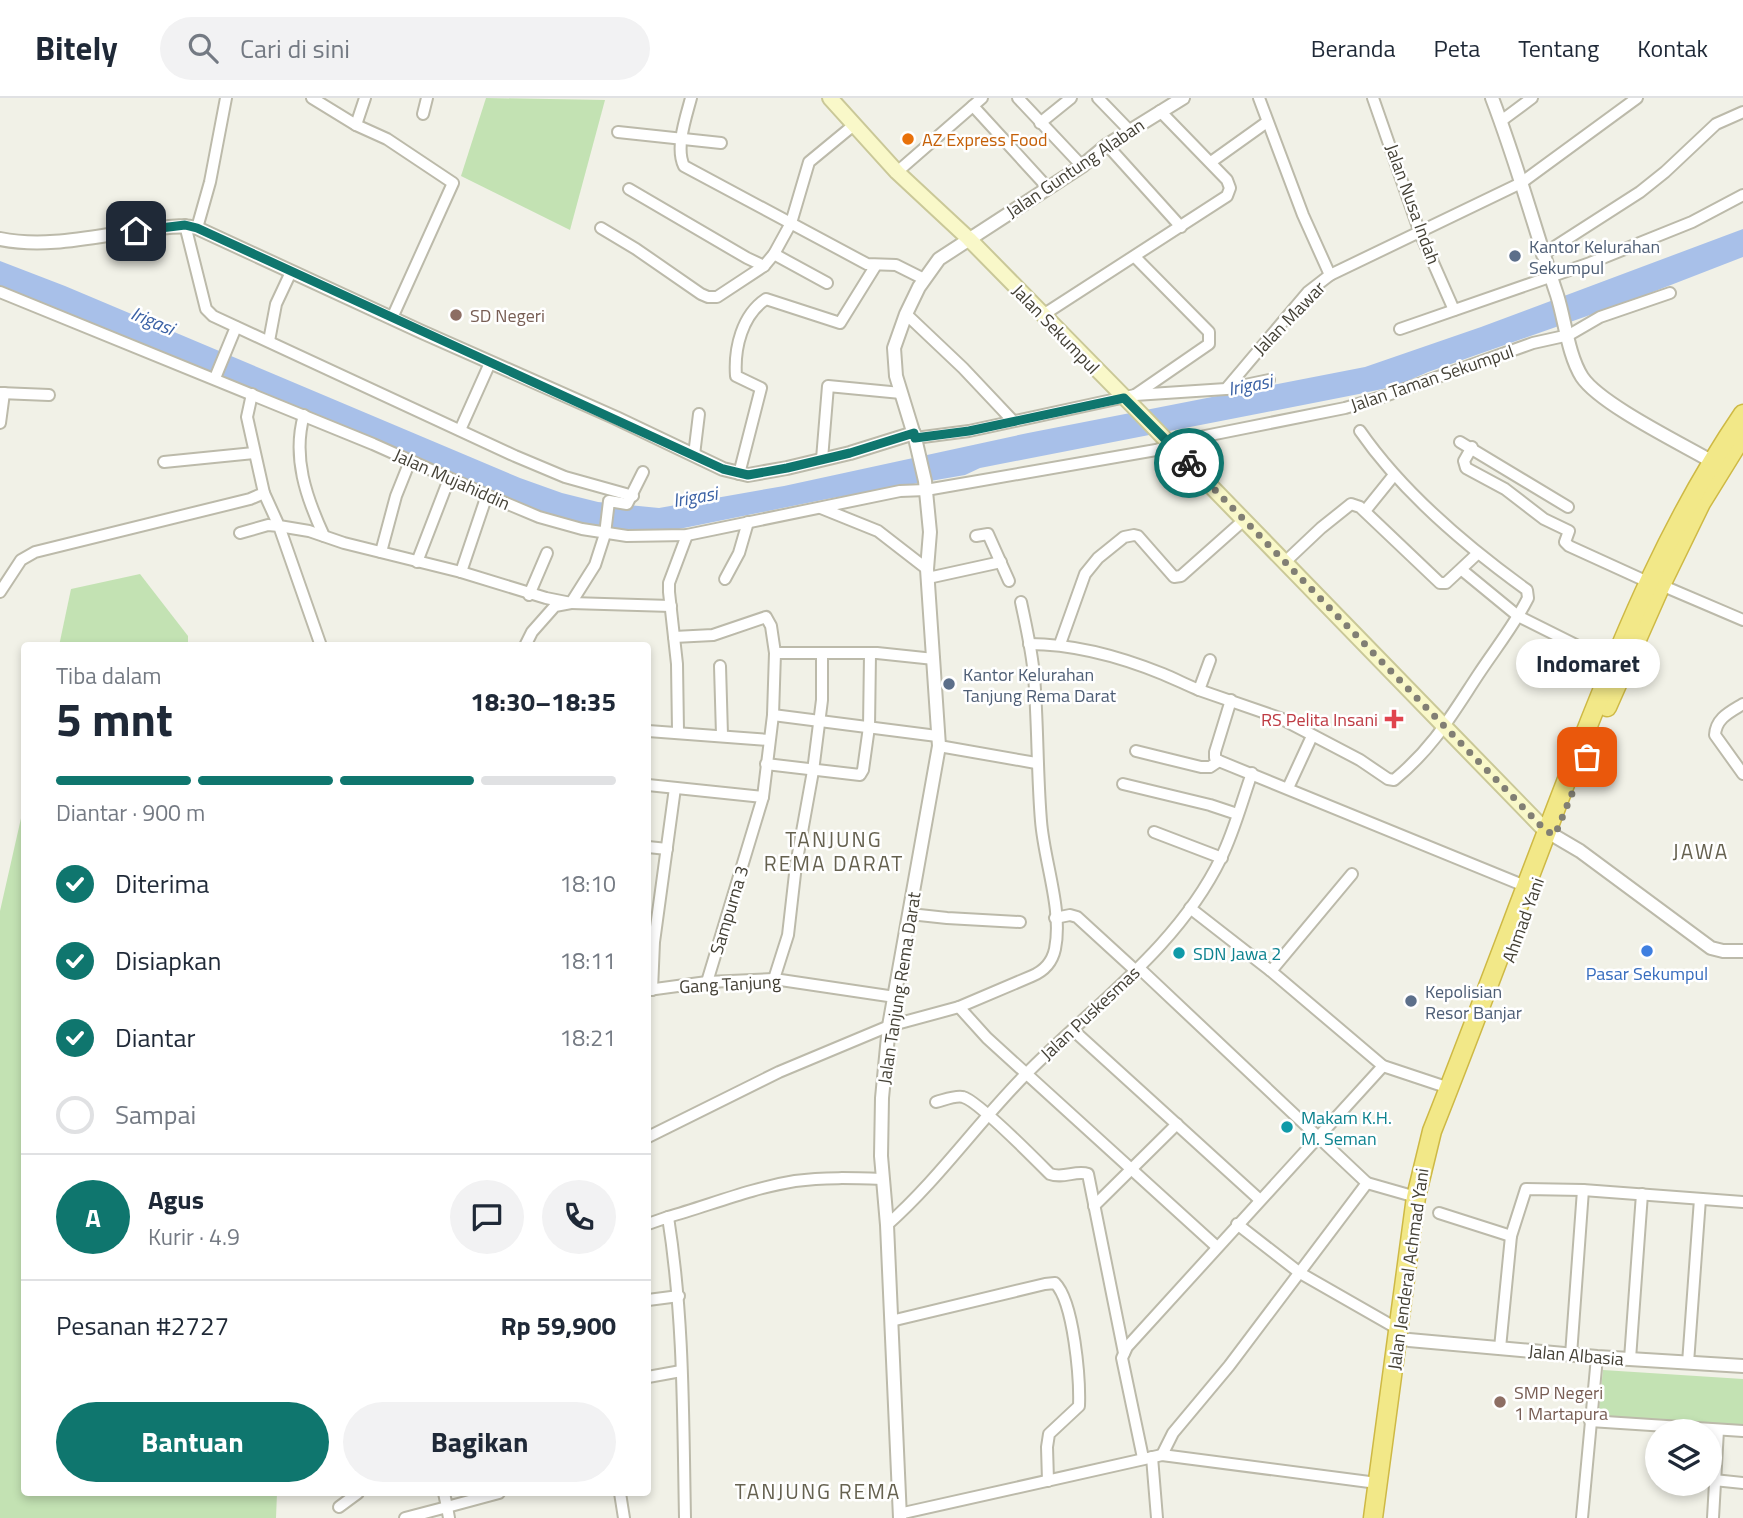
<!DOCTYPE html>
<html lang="id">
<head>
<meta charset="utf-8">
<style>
	body { margin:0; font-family:"Titillium Web",sans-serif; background:#f2f2f3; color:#1f2937; height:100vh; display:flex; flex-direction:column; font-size:26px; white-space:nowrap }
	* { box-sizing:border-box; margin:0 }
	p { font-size:23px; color:#747a83 }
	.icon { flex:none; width:38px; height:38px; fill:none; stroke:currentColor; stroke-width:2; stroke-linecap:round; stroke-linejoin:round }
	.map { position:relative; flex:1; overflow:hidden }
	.panel { position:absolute; left:21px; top:544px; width:630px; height:854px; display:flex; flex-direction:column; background:#fff; border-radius:7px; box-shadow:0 4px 10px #0003 }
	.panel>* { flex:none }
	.tools { position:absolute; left:1645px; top:1321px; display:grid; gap:14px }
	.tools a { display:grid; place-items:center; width:77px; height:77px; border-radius:50%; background:#fff; box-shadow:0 4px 10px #0003; font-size:35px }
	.pin { position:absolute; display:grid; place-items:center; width:60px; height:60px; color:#fff; margin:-30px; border-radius:14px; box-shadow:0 4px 10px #0006 }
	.courier { position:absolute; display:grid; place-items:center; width:70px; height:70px; margin:-35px; border:5px solid #0f766e; border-radius:50%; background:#fff; color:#222; box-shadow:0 2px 9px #0007 }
	.bubble { position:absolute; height:49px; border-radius:24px; background:#fff; box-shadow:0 4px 10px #0003; font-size:23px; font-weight:700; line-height:49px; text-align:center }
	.overview em { font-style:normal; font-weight:700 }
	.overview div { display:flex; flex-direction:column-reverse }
	.overview { display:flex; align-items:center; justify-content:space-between; height:119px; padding:0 35px }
	h1 { font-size:46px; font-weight:700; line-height:52px }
	.bar { display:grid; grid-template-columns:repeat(4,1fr); gap:10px 7px; align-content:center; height:84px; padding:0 35px }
	.bar i { height:9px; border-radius:5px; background:#e0e1e3 }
	.bar .active { background:#0f766e }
	.bar p { grid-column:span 4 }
	.line { display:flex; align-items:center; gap:18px; padding:0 35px; border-top:2px solid #e0e1e3 }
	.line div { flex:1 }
	.round { display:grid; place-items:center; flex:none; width:74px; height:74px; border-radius:37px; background:#f2f2f3 }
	ol { padding:0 35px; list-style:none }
	li { display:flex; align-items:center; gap:21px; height:77px }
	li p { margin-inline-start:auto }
	li .icon { padding:7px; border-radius:50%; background:#0f766e; color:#fff; stroke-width:4 }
	li:last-child { color:#747a83 }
	li i { width:38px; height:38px; border:4px solid #e0e1e3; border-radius:50% }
	.button { display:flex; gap:14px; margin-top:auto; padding:14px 35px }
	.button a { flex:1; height:80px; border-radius:42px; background:#0f766e; color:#fff; font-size:28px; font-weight:700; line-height:80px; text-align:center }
	.button a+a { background:#f2f2f3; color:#1f2937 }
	header { display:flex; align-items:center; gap:42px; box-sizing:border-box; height:98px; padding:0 35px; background:#fff; border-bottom:2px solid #e0e1e3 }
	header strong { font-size:33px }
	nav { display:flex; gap:38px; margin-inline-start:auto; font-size:24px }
	.search { width:490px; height:63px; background:#f2f2f3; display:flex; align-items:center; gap:18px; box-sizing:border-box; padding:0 24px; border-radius:38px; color:#747a83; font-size:26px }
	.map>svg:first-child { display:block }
	.green { fill:#c3e2b3 }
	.water { fill:#a8c0e9 }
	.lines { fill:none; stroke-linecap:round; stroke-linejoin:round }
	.minor-casing { stroke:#bcbaaa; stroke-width:14 }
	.tertiary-casing { stroke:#bcbaaa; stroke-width:16 }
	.secondary-casing { stroke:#cac898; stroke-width:18 }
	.trunk-casing { stroke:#ceb945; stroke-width:21 }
	.minor { stroke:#fff; stroke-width:10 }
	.tertiary { stroke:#fff; stroke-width:12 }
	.secondary { stroke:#f9f8c9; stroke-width:14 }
	.trunk { stroke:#f2e888; stroke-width:18 }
	.done { stroke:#817f74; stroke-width:7; stroke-dasharray:0 12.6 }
	.route { stroke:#0f766e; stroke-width:9 }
	.food-dot { fill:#e8710a; stroke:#fff; stroke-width:2.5 }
	.service-dot { fill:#5c6f8a; stroke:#fff; stroke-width:2.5 }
	.education-dot { fill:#8d6e63; stroke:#fff; stroke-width:2.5 }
	.health-dot { fill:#e0444e; stroke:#fff; stroke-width:2.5 }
	.shop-dot { fill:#3f7fe0; stroke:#fff; stroke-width:2.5 }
	.culture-dot { fill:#0f9aa8; stroke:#fff; stroke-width:2.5 }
	.labels { text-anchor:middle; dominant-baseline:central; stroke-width:5; stroke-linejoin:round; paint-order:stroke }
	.food-label { font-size:18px; fill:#c56008; stroke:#fff; text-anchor:start }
	.street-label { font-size:18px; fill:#444136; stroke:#fff }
	.service-label { font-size:18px; fill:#4e5e75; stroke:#fff; text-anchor:start }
	.education-label { font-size:18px; fill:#785e54; stroke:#fff; text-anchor:start }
	.health-label { font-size:18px; fill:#be3a42; stroke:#fff; text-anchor:end }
	.culture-label { font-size:18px; fill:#0d838f; stroke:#fff; text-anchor:start }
	.shop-label { font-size:18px; fill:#366cbe; stroke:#fff }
	.water-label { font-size:19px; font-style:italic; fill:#3a61a5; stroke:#fff }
	.quarter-label { font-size:21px; letter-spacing:2px; fill:#65614f; stroke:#fff }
</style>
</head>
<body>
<header>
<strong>Bitely</strong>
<div class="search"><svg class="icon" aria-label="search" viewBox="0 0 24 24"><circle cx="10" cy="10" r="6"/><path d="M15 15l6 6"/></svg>Cari di sini</div>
<nav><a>Beranda</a><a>Peta</a><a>Tentang</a><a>Kontak</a></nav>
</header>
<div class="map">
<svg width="1743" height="1420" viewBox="0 0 1743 1420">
	<rect width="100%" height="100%" fill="#f1f1e7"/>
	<g class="green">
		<polygon points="486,0 605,2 570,132 461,78"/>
		<polygon points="140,476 188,538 188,548 59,548 71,491"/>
		<polygon points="24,707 24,1395 277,1395 276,1420 0,1420 0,813"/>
		<polygon points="1603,1272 1743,1281 1743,1328 1598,1320"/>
	</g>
	<polygon class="water" points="1743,131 1743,159 1627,204 1428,274 1396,288 1359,296 980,370 965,377 827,401 659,435 613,434 554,421 0,192 0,163 65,188 520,380 562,395 598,404 659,410 784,388 1028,335 1365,269 1481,229"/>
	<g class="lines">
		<g class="minor-casing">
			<g id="minor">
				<polyline points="312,0 356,27 387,41 453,85 392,220"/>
				<path d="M691,0C686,19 675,50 684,68L867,166L896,167L924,181"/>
				<polyline points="1018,0 1082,68"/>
				<polyline points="1098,0 1130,33"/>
				<polyline points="1259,0 1303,117 1330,177"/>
				<polyline points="1373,0 1420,135 1454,212"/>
				<polyline points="973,8 1048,90"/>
				<polyline points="423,16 427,0"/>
				<polyline points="1501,23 1532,0"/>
				<polyline points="1040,25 1071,0"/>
				<polyline points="356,27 365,0"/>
				<polyline points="618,34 721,45"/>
				<polyline points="1107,47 1181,129"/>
				<polyline points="1211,64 1267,24"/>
				<polyline points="897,74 982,0"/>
				<polyline points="629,91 747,160 764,168"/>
				<polyline points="185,127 206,211 213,218 515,358 565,379 633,398"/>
				<polyline points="197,130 210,84 226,0"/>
				<polyline points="601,130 636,151 701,196 708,199 717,199 764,168 774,156 791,125 809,64 855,26"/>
				<polyline points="774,156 827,185"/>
				<polyline points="1542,157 1640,94 1665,74 1716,26 1743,14"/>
				<polyline points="0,194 373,346 496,401 539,419 582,431 627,438 687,437 900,393 926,392 1156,352 1190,341 1345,310 1385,298 1533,245 1569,237 1600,219 1670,195"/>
				<polyline points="906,216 963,270 1013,323"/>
				<polyline points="1043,217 1227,98 1230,90 1227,82 1160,13"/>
				<polyline points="1400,231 1590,165 1692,124 1743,97"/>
				<polyline points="269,243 276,206 291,174"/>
				<polyline points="215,280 236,229"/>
				<polyline points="1226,291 1269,282"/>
				<polyline points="0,295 49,297"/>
				<polyline points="1135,297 1226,291 1308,194 1330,177 1521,85 1637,0"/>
				<path d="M304,317C292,359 306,399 324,438"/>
				<polyline points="0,325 4,295"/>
				<polyline points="460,332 490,265"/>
				<polyline points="915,340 969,333 1135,297 1209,246 1209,234 1135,159"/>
				<polyline points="1460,344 1568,409"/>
				<polyline points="1472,349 1464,363 1466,370 1505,391 1544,421 1569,433 1565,444 1569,448 1648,484"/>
				<polyline points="694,357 699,316"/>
				<polyline points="822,361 828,288 901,295"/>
				<polyline points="164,364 254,355"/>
				<path d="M739,376L761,290L736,278C734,250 742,217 766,201L840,225L876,167"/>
				<polyline points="264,395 279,428 309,433 344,445 461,474 546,500 571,505 671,508"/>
				<polyline points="821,410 878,433 927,471"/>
				<polyline points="1365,413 1394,377"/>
				<polyline points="240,435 268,427 279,428 321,548"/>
				<polyline points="976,438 988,436 1009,483"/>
				<polyline points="381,454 396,398 410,363"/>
				<polyline points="417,464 449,381"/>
				<polyline points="1285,464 1321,430 1351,406 1360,409 1440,485 1446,485 1477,456"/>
				<polyline points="1462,472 1518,518 1612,565"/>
				<polyline points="461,474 487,397"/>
				<polyline points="928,480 1001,464"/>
				<polyline points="725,481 739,455 748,424"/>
				<polyline points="1661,487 1743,522"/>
				<polyline points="0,494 21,462 35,454 250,401 264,395 247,319 252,296"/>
				<polyline points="529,497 547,455"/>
				<polyline points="674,539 713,537 766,519 771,528 775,555 773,617 763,699 707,884"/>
				<path d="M1029,546C1075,546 1121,559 1163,576C1175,581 1187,587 1199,592L1210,562"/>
				<polyline points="1060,546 1085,476 1098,460 1124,439 1134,437 1138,438 1174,479 1181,478 1244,422"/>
				<polyline points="525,548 532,534 555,508 571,505 595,467 605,436 609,403 627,406 643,374"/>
				<polyline points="775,555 877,555 934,561"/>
				<polyline points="720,568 722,637"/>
				<path d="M1199,592L1280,620L1360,662L1388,681L1394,682C1433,650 1451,618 1478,577C1495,551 1514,528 1528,500L1527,492C1466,448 1403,395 1360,333"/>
				<polyline points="1231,602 1215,654 1215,660 1219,663 1525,788"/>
				<path d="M1743,606C1730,614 1716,620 1715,637L1743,676"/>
				<polyline points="773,617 937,638"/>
				<polyline points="648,633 769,642"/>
				<polyline points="678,633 677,566 669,494 669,485 687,437"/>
				<polyline points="939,648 1036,665"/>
				<polyline points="1136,653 1201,669 1210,669 1219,663"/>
				<polyline points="766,666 860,677 863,672 869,629 870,556"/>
				<polyline points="1123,686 1210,707 1237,716"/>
				<polyline points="648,687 763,699"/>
				<polyline points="1288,690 1312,638"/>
				<polyline points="1154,734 1222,760"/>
				<polyline points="648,749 667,751"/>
				<polyline points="1190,810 1271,873 1383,968 1449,990"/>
				<polyline points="910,816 947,820 1020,824"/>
				<polyline points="1055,820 1070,817 1077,819 1136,873"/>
				<polyline points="1139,870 1367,1085 1229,1268 1173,1335 1162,1357"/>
				<polyline points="1271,873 1352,776"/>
				<polyline points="774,881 788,837 796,767 813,673 822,602 822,555"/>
				<polyline points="648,892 707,884 774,881 895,899"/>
				<polyline points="652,892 654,844 675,690"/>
				<polyline points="959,909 987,940 1217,1149"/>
				<polyline points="1073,932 1260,1102"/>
				<path d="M936,1004C944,1002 956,997 963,999C977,1002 1036,1062 1050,1076C1063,1081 1076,1072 1088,1076L1124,1255"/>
				<path d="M648,1039L779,974L889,928L959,909L1032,878C1044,873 1052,865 1055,851C1063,812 1044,763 1041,723C1037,675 1038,627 1034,578C1032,553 1026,528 1021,504"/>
				<polyline points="1367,1085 1416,1099"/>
				<polyline points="1094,1108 1177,1026"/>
				<polyline points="1439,1115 1511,1138"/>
				<path d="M668,1119C710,1107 752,1090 795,1083C824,1079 853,1080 883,1081"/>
				<path d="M648,1126L668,1119C684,1219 683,1320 685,1420"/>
				<polyline points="1237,1126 1300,1175 1398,1231"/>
				<path d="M887,1127C939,1081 978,1024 1027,975C1094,907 1178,849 1221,760C1234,734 1242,703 1252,675"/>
				<polyline points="648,1202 679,1198"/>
				<path d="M891,1223L1045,1186L1055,1185C1074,1204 1080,1281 1079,1308L1049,1336L1047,1349L1048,1383"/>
				<polyline points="1500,1250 1511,1138 1526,1091 1583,1092 1743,1104"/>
				<polyline points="1571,1257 1583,1092"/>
				<polyline points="1630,1261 1642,1096"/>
				<polyline points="1688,1265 1700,1101"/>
				<polyline points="648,1279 681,1273"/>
				<polyline points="1590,1323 1743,1333"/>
				<polyline points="1152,1359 1157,1420"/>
				<polyline points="1143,1360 1122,1260 1127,1249 1383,968"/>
				<polyline points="1714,1382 1743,1385"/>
				<polyline points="444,1395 447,1409 499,1395"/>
				<polyline points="620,1395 624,1420"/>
				<polyline points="339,1409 358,1395"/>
				<polyline points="899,1416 1162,1357 1377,1385"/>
				<polyline points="405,1420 447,1409 449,1420"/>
				<polyline points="1582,1420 1597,1259"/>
				<polyline points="1713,1420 1718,1332"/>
			</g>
		</g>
		<g class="tertiary-casing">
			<g id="tertiary">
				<path d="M1492,0C1517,65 1535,132 1557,197C1565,222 1568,257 1582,279C1600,306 1680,345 1711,363"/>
				<path d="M0,141C49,151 98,137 148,131C164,130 181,126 197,130L422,234L616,320L723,371L748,377L787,370L850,355L914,335"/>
				<polyline points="1546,733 1580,753 1711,850 1723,853 1743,853"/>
				<polyline points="1409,1242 1597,1259 1743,1268"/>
				<polyline points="900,1420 887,1127 881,1058 882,1000 889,928 939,648 927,471 930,434 925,383 915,340 896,278 894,250 906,216 919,189 939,161 1082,68 1107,47 1183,0"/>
			</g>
		</g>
		<g class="secondary-casing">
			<polyline id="secondary" points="830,0 897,74 969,141 1135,310 1546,733"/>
		</g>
		<g class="trunk-casing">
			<g id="trunk">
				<polyline points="1607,609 1661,487 1701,405 1743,337"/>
				<path d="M1373,1420L1416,1099L1432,1033C1483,905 1530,775 1580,648C1626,531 1672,420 1743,316"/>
			</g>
		</g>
		<use href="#minor" class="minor"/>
		<use href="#tertiary" class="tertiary"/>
		<use href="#secondary" class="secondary"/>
		<use href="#trunk" class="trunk"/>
	</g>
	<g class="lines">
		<polyline class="done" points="1189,365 1546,733 1555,737 1587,659"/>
		<polyline class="route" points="136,133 185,127 197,130 723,371 748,377 787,370 850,355 914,335 915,340 969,333 1124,300 1189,365"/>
	</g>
	<circle class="food-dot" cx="908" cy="41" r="7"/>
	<g class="service-dot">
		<circle cx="1515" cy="158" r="7"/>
		<circle cx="949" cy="586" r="7"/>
		<circle cx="1411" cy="903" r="7"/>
	</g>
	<g class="education-dot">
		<circle cx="456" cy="217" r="7"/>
		<circle cx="1500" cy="1304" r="7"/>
	</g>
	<path class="health-dot" d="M1390.5 610.5h7v7h7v7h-7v7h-7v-7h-7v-7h7z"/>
	<circle class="shop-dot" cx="1647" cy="853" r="7"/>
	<g class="culture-dot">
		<circle cx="1179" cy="855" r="7"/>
		<circle cx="1287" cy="1029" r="7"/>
	</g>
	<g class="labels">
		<g class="food-label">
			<text x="922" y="41">AZ Express Food</text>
		</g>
		<g class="street-label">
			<text transform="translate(1075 70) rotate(-34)">Jalan Guntung Alaban</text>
			<text transform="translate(1413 106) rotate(70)">Jalan Nusa Indah</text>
			<text transform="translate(1289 220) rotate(-46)">Jalan Mawar</text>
			<text transform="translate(1056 231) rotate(46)">Jalan Sekumpul</text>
			<text transform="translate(1432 280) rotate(-19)">Jalan Taman Sekumpul</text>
			<text transform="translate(452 381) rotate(24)">Jalan Mujahiddin</text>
			<text transform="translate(729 812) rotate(-73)">Sampurna 3</text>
			<text transform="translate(1523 822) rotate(-70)">Ahmad Yani</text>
			<text transform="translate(730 886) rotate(-3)">Gang Tanjung</text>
			<text transform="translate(899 890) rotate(-81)">Jalan Tanjung Rema Darat</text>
			<text transform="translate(1090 915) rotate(-43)">Jalan Puskesmas</text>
			<text transform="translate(1408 1171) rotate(-82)">Jalan Jenderal Achmad Yani</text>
			<text transform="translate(1576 1257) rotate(5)">Jalan Albasia</text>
		</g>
		<g class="service-label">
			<text x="1529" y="148">Kantor Kelurahan<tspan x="1529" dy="21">Sekumpul</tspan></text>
			<text x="963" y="576">Kantor Kelurahan<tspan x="963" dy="21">Tanjung Rema Darat</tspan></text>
			<text x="1425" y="893">Kepolisian<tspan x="1425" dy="21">Resor Banjar</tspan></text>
		</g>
		<g class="education-label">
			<text x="470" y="217">SD Negeri</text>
			<text x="1514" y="1294">SMP Negeri<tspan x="1514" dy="21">1 Martapura</tspan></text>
		</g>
		<g class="health-label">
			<text x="1378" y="621">RS Pelita Insani</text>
		</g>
		<g class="culture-label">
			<text x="1193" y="855">SDN Jawa 2</text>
			<text x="1301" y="1019">Makam K.H.<tspan x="1301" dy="21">M. Seman</tspan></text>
		</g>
		<g class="shop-label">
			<text x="1647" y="875">Pasar Sekumpul</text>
		</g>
		<g class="water-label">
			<text transform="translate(153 222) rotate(23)">Irigasi</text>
			<text transform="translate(1250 286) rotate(-11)">Irigasi</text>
			<text transform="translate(695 398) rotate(-10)">Irigasi</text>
		</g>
		<g class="quarter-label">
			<text x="834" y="741">TANJUNG<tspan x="834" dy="24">REMA DARAT</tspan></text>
			<text x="1701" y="753">JAWA</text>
			<text x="818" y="1393">TANJUNG REMA</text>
		</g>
	</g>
</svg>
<div class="tools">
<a><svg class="icon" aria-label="layers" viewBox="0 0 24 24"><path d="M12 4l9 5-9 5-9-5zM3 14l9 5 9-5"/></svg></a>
</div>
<div class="pin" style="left:1587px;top:659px;background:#ea580c"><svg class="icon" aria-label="bag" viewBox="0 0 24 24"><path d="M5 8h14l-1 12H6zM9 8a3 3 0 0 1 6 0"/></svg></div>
<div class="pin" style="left:136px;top:133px;background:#1f2937"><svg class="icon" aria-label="home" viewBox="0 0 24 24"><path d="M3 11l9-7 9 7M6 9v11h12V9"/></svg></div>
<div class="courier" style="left:1189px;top:365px"><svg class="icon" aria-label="bike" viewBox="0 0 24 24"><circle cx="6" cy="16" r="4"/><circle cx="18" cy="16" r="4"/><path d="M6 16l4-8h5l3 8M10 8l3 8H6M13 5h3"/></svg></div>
<div class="bubble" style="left:1516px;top:541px;width:144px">Indomaret</div>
<section class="panel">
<div class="overview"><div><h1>5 mnt</h1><p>Tiba dalam</p></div><em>18:30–18:35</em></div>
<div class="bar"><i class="active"></i><i class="active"></i><i class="active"></i><i></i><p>Diantar · 900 m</p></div>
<ol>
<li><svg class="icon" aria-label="check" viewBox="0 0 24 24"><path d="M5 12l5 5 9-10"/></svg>Diterima<p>18:10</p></li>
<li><svg class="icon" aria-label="check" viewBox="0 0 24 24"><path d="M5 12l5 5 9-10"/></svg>Disiapkan<p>18:11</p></li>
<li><svg class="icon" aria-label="check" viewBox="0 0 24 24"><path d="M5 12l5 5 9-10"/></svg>Diantar<p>18:21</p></li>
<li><i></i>Sampai</li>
</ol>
<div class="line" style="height:126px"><b class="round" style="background:#0f766e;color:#fff">A</b><div><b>Agus</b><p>Kurir · 4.9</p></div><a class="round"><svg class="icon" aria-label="chat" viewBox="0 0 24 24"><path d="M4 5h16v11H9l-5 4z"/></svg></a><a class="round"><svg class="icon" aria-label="phone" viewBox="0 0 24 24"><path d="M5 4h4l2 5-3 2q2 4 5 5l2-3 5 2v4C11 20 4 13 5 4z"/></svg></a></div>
<div class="line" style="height:91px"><div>Pesanan #2727</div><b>Rp 59,900</b></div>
<div class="button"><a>Bantuan</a><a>Bagikan</a></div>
</section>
</div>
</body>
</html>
